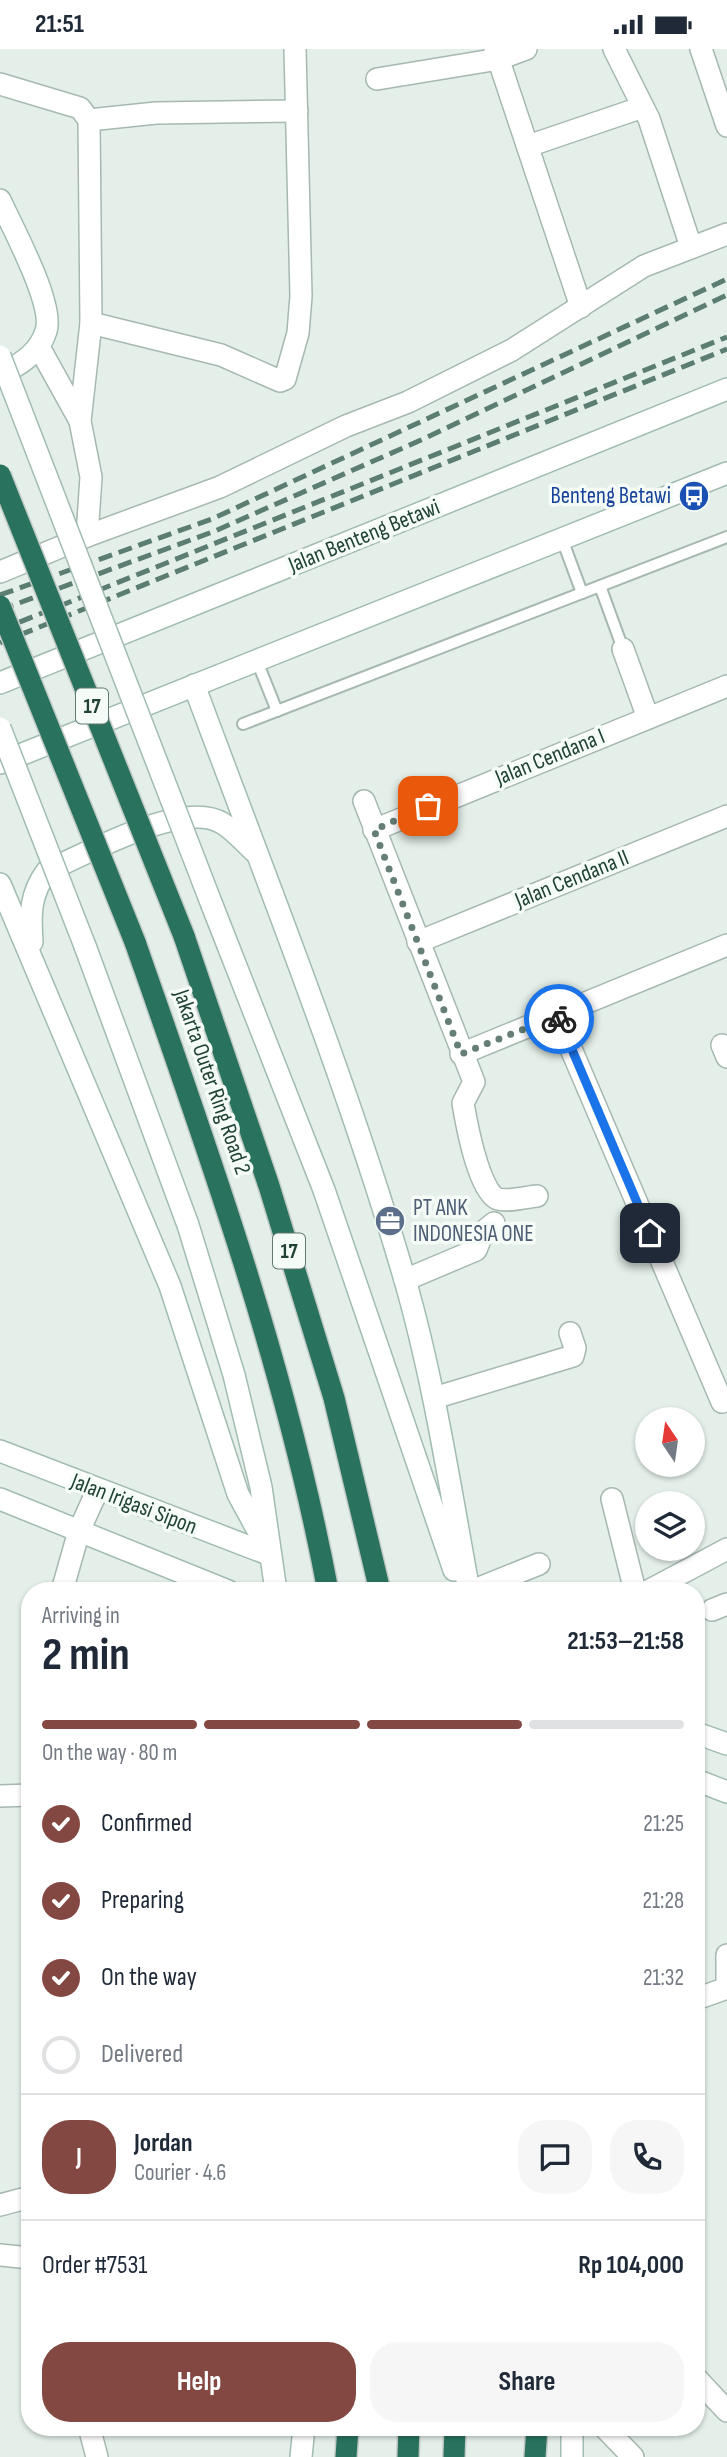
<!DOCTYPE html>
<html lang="en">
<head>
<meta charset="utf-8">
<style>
	body { margin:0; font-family:"Sofia Sans Condensed",sans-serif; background:#f6f6f7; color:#1f2937; height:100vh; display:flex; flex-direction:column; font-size:26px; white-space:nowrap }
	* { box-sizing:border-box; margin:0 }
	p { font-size:23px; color:#747a83 }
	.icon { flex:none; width:38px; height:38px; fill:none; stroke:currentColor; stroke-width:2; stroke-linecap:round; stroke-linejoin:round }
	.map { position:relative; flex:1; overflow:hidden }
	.sheet { position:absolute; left:21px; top:1533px; width:684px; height:854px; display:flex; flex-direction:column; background:#fff; border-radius:28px; box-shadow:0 2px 5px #0004 }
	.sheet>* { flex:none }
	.needle { width:46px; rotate:347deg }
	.tools { position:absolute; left:635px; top:1358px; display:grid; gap:14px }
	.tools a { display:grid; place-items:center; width:70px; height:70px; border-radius:50%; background:#fff; box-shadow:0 2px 5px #0004; font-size:35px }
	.pin { position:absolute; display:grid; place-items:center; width:60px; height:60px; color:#fff; margin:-30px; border-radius:14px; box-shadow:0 4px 10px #0006 }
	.courier { position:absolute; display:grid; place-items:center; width:70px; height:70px; margin:-35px; border:5px solid #1a73e8; border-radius:50%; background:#fff; color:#222; box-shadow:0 2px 9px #0007 }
	.summary em { font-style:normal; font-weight:700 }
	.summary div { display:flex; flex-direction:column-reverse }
	.summary { display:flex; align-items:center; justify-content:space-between; height:119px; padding:0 21px }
	h1 { font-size:46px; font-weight:700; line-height:52px }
	.bar { display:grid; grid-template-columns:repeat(4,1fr); gap:10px 7px; align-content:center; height:84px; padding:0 21px }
	.bar i { height:9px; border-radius:5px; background:#e0e1e3 }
	.bar .selected { background:#844843 }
	.bar p { grid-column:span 4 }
	.line { display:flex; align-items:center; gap:18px; padding:0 21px; border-top:2px solid #e0e1e3 }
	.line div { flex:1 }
	.round { display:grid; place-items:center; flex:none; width:74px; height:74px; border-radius:28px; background:#f6f6f7 }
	ol { padding:0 21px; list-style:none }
	li { display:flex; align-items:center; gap:21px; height:77px }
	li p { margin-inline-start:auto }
	li .icon { padding:7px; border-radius:50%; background:#844843; color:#fff; stroke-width:4 }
	li:last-child { color:#747a83 }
	li i { width:38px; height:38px; border:4px solid #e0e1e3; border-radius:50% }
	.primary-button { display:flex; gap:14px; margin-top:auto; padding:14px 21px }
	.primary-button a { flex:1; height:80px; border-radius:28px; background:#844843; color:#fff; font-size:28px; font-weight:700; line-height:80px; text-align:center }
	.primary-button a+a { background:#f6f6f7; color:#1f2937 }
	.status { display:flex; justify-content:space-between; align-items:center; height:49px; padding:0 35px; background:#fff; direction:ltr }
	.status svg { height:19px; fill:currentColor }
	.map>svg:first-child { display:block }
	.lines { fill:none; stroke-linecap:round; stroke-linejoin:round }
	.lane-casing { stroke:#a6b8b0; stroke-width:14 }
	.street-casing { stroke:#a6b8b0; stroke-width:24 }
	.secondary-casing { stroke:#a1bcb0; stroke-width:24 }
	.highway-casing { stroke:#c1cac7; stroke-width:24 }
	.lane { stroke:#fff; stroke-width:10 }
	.street { stroke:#fff; stroke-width:21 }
	.secondary { stroke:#fff; stroke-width:21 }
	.highway { stroke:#29725e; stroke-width:21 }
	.rail { stroke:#5c7e72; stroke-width:5; stroke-dasharray:14 7; stroke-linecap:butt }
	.secondary-bridge-casing { stroke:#a1bcb0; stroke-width:24; stroke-linecap:butt }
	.highway-bridge-casing { stroke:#c1cac7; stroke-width:24; stroke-linecap:butt }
	.secondary-bridge { stroke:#fff; stroke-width:21 }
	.highway-bridge { stroke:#29725e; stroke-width:21 }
	.done { stroke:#657f75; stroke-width:7; stroke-dasharray:0 12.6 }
	.route { stroke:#1a73e8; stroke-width:9 }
	.labels { text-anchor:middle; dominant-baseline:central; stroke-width:7; stroke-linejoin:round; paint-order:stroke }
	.shield { fill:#f5fbf7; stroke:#617a71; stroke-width:2 }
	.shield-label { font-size:21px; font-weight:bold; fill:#214337 }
	.transit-label { font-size:23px; fill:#164399; stroke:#f5fbf7; text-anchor:end }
	.street-label { font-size:23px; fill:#214337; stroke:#f5fbf7 }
	.service-label { font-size:23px; fill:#4e5e75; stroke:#f5fbf7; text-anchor:start }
</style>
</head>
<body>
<div class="status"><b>21:51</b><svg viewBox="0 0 49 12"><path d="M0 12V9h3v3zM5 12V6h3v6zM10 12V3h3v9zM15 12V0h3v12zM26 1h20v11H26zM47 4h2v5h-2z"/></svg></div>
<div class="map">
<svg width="727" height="2408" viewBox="0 0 727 2408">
	<rect width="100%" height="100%" fill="#e4efe9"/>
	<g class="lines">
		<g class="lane-casing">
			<g id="lane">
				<polyline points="562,490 582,544"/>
				<polyline points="600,537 623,600"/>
				<polyline points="257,612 277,662"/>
				<polyline points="243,675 727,488"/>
			</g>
		</g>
		<g class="street-casing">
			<g id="street">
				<polyline points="495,0 581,258"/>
				<polyline points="614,0 649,70 691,198"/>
				<polyline points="701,0 727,77"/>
				<polyline points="377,30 499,10 526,0"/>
				<polyline points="0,35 80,59 89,71 91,274 80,372 91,428 87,487 0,523"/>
				<polyline points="89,71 156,64 297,62"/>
				<polyline points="528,97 643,58"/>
				<polyline points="91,274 221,306 280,332 285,330 298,284 301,247 295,0"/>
				<polyline points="39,298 80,372"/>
				<polyline points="87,487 220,438 346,377 408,353 512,301 644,217 727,185"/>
				<polyline points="623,600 648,669"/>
				<path d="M364,752L474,1033L463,1054C466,1072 479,1144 498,1150C509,1153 526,1148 537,1147"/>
				<polyline points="374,781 727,637"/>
				<polyline points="418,893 727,767"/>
				<polyline points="557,967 722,1353"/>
				<polyline points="722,996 727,1008"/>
				<polyline points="461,1005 727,896"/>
				<polyline points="405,1231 476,1201 483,1183 494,1174"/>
				<polyline points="434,1349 573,1307 575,1299 570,1284"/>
				<polyline points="612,1450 635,1542"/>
				<polyline points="62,1542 79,1482 97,1442"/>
				<polyline points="472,1542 539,1515"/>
				<polyline points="648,1542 727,1500"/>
				<polyline points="712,1561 727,1555"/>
				<polyline points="0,1747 30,1746"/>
				<polyline points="727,1906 727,1930"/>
				<polyline points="696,1950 727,1939"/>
				<polyline points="0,2156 30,2148"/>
				<polyline points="0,2206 30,2209"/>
				<polyline points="696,2329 727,2362"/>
				<polyline points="89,2378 97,2408"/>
				<polyline points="604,2378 633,2408"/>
			</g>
		</g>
		<g class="secondary-casing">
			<g id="secondary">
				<path d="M0,151C12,178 55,256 46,282C40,303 19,317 0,325"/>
				<polyline points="0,634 727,340"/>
				<path d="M194,636C267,833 346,1029 405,1231C434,1332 450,1438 469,1542"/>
				<polyline points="0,714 727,424"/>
				<polyline points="0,835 170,1237 238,1445 268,1500"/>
				<polyline points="212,856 324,1141 454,1521"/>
				<path d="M32,893C30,865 30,845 47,822C86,805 183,750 222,774C234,781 245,794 255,803"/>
				<polyline points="85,897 188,1176 234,1326 261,1438 276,1542"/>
				<polyline points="0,1402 268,1505"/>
				<polyline points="0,1450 228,1542"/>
				<polyline points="696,1684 727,1695"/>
				<polyline points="696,1731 727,1743"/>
				<polyline points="301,2408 304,2378"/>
				<polyline points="572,2408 572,2378"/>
			</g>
		</g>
		<g class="highway-casing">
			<g id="highway">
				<polyline points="184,887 269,1137 334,1349 380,1542"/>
				<path d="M135,893C210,1107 286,1319 328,1542"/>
				<polyline points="346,2408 348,2378"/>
				<polyline points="408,2408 409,2378"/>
				<polyline points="454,2408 455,2378"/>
				<polyline points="535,2408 537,2378"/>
			</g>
		</g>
		<use href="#lane" class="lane"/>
		<use href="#street" class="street"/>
		<use href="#secondary" class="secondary"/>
		<use href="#highway" class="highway"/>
		<g class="rail">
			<polyline points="0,546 212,470 727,230"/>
			<polyline points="0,561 215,482 421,391 727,246"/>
			<polyline points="0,581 727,288"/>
			<polyline points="0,594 727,300"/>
		</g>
		<g class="secondary-bridge-casing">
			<g id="secondary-bridge">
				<polyline points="0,307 212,856"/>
				<polyline points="0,679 85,897"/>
			</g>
		</g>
		<g class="highway-bridge-casing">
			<g id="highway-bridge">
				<polyline points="0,426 184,887"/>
				<polyline points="0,557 135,893"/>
			</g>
		</g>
		<use href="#secondary-bridge" class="secondary-bridge"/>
		<use href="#highway-bridge" class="highway-bridge"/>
	</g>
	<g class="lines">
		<polyline class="done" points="428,757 374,781 461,1005 557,967 559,970"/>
		<polyline class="route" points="559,970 650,1184"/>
	</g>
	<defs>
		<g id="bus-disc" transform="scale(1.575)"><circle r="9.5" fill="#1a4fb4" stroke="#f5fbf7"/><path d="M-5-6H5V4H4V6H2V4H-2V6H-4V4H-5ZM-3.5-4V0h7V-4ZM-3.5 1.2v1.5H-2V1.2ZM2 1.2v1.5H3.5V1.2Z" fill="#fff"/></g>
		<g id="office-disc" transform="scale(1.575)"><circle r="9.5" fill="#5c6f8a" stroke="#f5fbf7"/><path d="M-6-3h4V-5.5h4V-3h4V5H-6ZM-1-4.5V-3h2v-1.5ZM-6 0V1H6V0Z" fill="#fff"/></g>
	</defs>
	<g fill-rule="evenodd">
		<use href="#bus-disc" x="694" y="447"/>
		<use href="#office-disc" x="390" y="1172"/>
	</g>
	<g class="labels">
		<g class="shield">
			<rect x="76" y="639.5" width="32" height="35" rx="5"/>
			<rect x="273" y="1184.5" width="32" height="35" rx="5"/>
		</g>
		<g class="shield-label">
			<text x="92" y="657">17</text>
			<text x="289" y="1202">17</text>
		</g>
		<g class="transit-label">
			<text x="671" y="447">Benteng Betawi</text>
		</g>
		<g class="street-label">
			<text transform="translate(364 487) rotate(-22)">Jalan Benteng Betawi</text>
			<text transform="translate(550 708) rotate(-22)">Jalan Cendana I</text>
			<text transform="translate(572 830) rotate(-22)">Jalan Cendana II</text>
			<text transform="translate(212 1033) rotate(71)">Jakarta Outer Ring Road 2</text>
			<text transform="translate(134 1455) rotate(21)">Jalan Irigasi Sipon</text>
		</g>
		<g class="service-label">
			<text x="413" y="1159">PT ANK<tspan x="413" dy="26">INDONESIA ONE</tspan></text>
		</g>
	</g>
</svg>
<div class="tools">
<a><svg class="needle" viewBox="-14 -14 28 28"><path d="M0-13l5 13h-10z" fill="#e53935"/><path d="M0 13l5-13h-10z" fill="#747a83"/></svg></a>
<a><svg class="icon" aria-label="layers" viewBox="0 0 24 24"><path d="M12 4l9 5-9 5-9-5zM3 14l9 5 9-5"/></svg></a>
</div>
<div class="pin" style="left:428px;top:757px;background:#ea580c"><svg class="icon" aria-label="bag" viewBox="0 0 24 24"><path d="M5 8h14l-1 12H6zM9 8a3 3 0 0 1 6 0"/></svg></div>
<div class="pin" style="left:650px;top:1184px;background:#1f2937"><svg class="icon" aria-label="home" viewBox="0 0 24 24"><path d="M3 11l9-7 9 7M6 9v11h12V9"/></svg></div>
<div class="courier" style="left:559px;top:970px"><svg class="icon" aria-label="bike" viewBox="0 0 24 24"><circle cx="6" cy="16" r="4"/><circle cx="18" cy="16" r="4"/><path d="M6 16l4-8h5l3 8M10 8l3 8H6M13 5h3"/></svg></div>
<section class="sheet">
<div class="summary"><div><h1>2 min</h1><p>Arriving in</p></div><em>21:53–21:58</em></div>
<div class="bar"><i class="selected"></i><i class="selected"></i><i class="selected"></i><i></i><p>On the way · 80 m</p></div>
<ol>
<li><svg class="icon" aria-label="check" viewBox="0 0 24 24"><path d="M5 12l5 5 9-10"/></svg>Confirmed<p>21:25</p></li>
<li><svg class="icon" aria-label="check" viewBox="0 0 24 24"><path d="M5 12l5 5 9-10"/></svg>Preparing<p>21:28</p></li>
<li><svg class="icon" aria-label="check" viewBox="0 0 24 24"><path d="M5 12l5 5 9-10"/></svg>On the way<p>21:32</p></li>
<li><i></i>Delivered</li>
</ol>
<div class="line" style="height:126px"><b class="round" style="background:#844843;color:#fff">J</b><div><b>Jordan</b><p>Courier · 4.6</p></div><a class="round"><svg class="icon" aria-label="chat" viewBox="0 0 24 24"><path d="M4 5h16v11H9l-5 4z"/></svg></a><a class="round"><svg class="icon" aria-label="phone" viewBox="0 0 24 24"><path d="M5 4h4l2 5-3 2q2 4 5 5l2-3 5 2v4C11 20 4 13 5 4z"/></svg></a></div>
<div class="line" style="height:91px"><div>Order #7531</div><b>Rp 104,000</b></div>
<div class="primary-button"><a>Help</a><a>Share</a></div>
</section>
</div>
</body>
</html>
